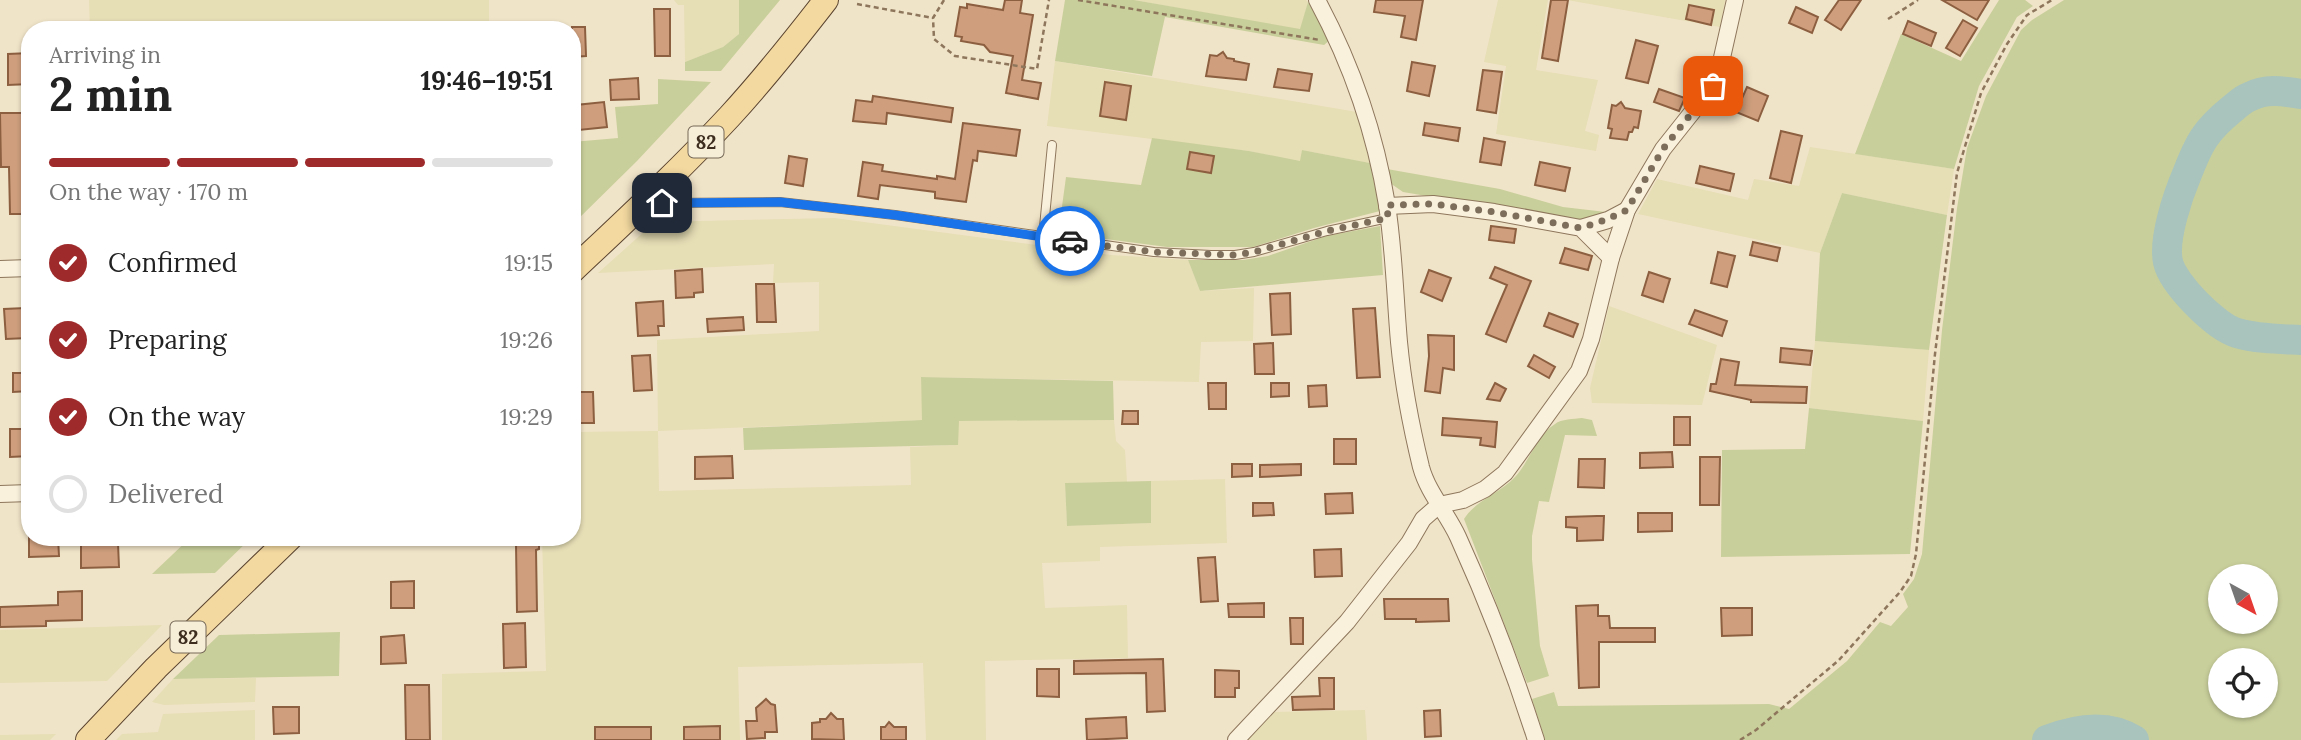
<!DOCTYPE html>
<html lang="en">
<head>
<meta charset="utf-8">
<style>
	body { margin:0; font-family:Lora,serif; background:#f2f2f2; color:#222; height:100vh; display:flex; flex-direction:column; font-size:26px; white-space:nowrap }
	* { box-sizing:border-box; margin:0 }
	p { font-size:23px; color:#767676 }
	.icon { flex:none; width:38px; height:38px; fill:none; stroke:currentColor; stroke-width:2; stroke-linecap:round; stroke-linejoin:round }
	.map { position:relative; flex:1; overflow:hidden }
	.side { position:absolute; left:21px; top:21px; width:560px; height:525px; display:flex; flex-direction:column; background:#fff; border-radius:28px; box-shadow:0 2px 5px #0004 }
	.side>* { flex:none }
	.needle { width:46px; rotate:140deg }
	.buttons { position:absolute; left:2208px; top:564px; display:grid; gap:14px }
	.buttons a { display:grid; place-items:center; width:70px; height:70px; border-radius:50%; background:#fff; box-shadow:0 2px 5px #0004; font-size:35px }
	.pin { position:absolute; display:grid; place-items:center; width:60px; height:60px; color:#fff; margin:-30px; border-radius:14px; box-shadow:0 4px 10px #0006 }
	.courier { position:absolute; display:grid; place-items:center; width:70px; height:70px; margin:-35px; border:5px solid #1a73e8; border-radius:50%; background:#fff; color:#222; box-shadow:0 2px 9px #0007 }
	.overview em { font-style:normal; font-weight:800 }
	.overview div { display:flex; flex-direction:column-reverse }
	.overview { display:flex; align-items:center; justify-content:space-between; height:119px; padding:0 28px }
	h1 { font-size:46px; font-weight:800; line-height:52px }
	.bar { display:grid; grid-template-columns:repeat(4,1fr); gap:10px 7px; align-content:center; height:84px; padding:0 28px }
	.bar i { height:9px; border-radius:5px; background:#e0e0e0 }
	.bar .selected { background:#9e2a2b }
	.bar p { grid-column:span 4 }
	ol { padding:0 28px; list-style:none }
	li { display:flex; align-items:center; gap:21px; height:77px }
	li p { margin-inline-start:auto }
	li .icon { padding:7px; border-radius:50%; background:#9e2a2b; color:#fff; stroke-width:4 }
	li:last-child { color:#767676 }
	li i { width:38px; height:38px; border:4px solid #e0e0e0; border-radius:50% }
	.map>svg:first-child { display:block }
	.farmland { fill:#e6deb5 }
	.green { fill:#c9cf9b; fill-rule:evenodd }
	.lines { fill:none; stroke-linecap:round; stroke-linejoin:round }
	.river { stroke:#a9c4bc; stroke-width:30 }
	.building { fill:#cf9f7d; stroke:#8d5f41; stroke-width:2 }
	.service-casing { stroke:#8d765c; stroke-width:10 }
	.minor-casing { stroke:#8d765c; stroke-width:18 }
	.primary-casing { stroke:#5b4430; stroke-width:26 }
	.path { stroke:#8d765c; stroke-width:2.5; stroke-dasharray:5 3.5; stroke-linecap:butt }
	.service { stroke:#faf1dc; stroke-width:8 }
	.minor { stroke:#faf1dc; stroke-width:16 }
	.primary { stroke:#f3d9a0; stroke-width:24 }
	.done { stroke:#7c6e5b; stroke-width:7; stroke-dasharray:0 12.6 }
	.route { stroke:#1a73e8; stroke-width:9 }
	.labels { text-anchor:middle; dominant-baseline:central; stroke-width:5; stroke-linejoin:round; paint-order:stroke }
	.shield { fill:#f7eed8; stroke:#756857; stroke-width:2 }
	.shield-label { font-size:19px; font-weight:bold; fill:#3d2e20 }
</style>
</head>
<body>
<div class="map">
<svg width="2301" height="740" viewBox="0 0 2301 740">
	<rect width="100%" height="100%" fill="#f0e4c8"/>
	<g class="farmland">
		<polygon points="89,0 489,0 489,30 90,30"/>
		<polygon points="674,0 739,0 739,34 723,47 685,62 684,5 678,5"/>
		<polygon points="1134,0 1306,0 1308,2 1301,30"/>
		<polygon points="1498,0 1548,0 1536,70 1598,80 1585,131 1599,135 1596,151 1496,134 1506,66 1484,62"/>
		<polygon points="1567,0 1725,0 1725,1 1720,27"/>
		<polygon points="1055,61 1357,112 1370,163 1302,150 1301,162 1249,151 1047,126"/>
		<polygon points="1810,147 1954,169 1947,215 1842,193 1820,253 1638,214 1657,179 1748,200 1754,179 1799,186"/>
		<polygon points="834,218 1111,255 1188,260 1200,291 1254,288 1253,341 1201,342 1199,382 921,377 923,420 658,431 659,491 911,485 910,447 958,445 958,421 1114,420 1116,441 1125,450 1127,482 1065,483 1067,526 1151,523 1151,481 1225,479 1227,543 1100,547 1100,561 1042,563 1045,608 1127,605 1128,658 985,661 986,740 926,740 923,663 738,667 740,740 442,740 442,674 546,671 542,537 572,537 572,432 658,431 657,340 819,331 819,282 773,283 774,264 598,273 655,222"/>
		<polygon points="1609,306 1717,345 1702,405 1592,403 1590,388"/>
		<polygon points="1815,341 1929,350 1923,421 1809,408"/>
		<polygon points="162,625 107,681 0,683 0,630"/>
		<polygon points="256,678 255,702 164,705 152,702 173,679"/>
		<polygon points="255,710 255,740 116,740 122,734 158,732 163,714"/>
		<polygon points="1365,710 1367,740 1247,740 1273,712"/>
		<polygon points="56,734 50,740 0,740 0,735"/>
	</g>
	<g class="green">
		<polygon points="739,0 780,0 721,71 685,71 685,62 723,47 739,34"/>
		<polygon points="1065,0 1134,0 1300,29 1308,2 1330,40 1324,45 1165,17 1152,76 1055,61"/>
		<polygon points="1999,0 2025,0 2033,6 2017,17 1979,86 1954,169 1855,154 1901,34 1961,61"/>
		<path d="M2064,0H2301V740H1545L1532,699L1554,692L1558,706L1769,704L1789,709L1847,661L1880,622L1891,626L1908,607L1903,594L1914,579L1922,554L1942,330L1957,208L1967,148L1986,96L2021,30L2032,20ZM2221,576H2266V621H2221ZM2221,660H2266V705H2221Z"/>
		<polygon points="658,79 711,82 637,161 572,225 572,142 618,138 615,107 658,104"/>
		<polygon points="1152,138 1249,151 1300,161 1302,150 1370,163 1380,211 1314,228 1253,247 1167,247 1067,234 1060,221 1066,177 1141,185"/>
		<polygon points="1387,169 1500,189 1563,207 1606,212 1591,219 1562,219 1403,192 1390,183"/>
		<polygon points="1842,193 1947,215 1929,350 1815,341 1820,253"/>
		<polygon points="1380,226 1383,275 1200,291 1188,260 1243,260 1268,256 1326,236"/>
		<polygon points="921,377 1113,381 1114,420 959,421 958,445 744,450 743,428 922,420"/>
		<polygon points="1809,408 1923,421 1910,554 1721,557 1722,450 1805,449"/>
		<path d="M1582,418L1592,420L1597,436L1565,435L1549,502L1539,501L1532,536V559L1540,646L1549,676L1527,683L1464,519C1476,500 1499,494 1515,477C1529,462 1537,435 1555,424C1561,419 1574,419 1582,418Z"/>
		<polygon points="1151,481 1151,523 1067,526 1065,483"/>
		<polygon points="191,537 252,537 215,573 152,574"/>
		<polygon points="340,632 339,676 173,679 219,635"/>
	</g>
	<g class="lines">
		<g class="river">
			<path d="M2301,94C2283,91 2266,88 2249,97C2243,99 2237,105 2232,109C2205,131 2199,143 2187,174C2178,195 2163,239 2168,262C2173,284 2216,327 2237,333C2257,339 2280,339 2301,340"/>
			<path d="M2047,740C2075,729 2107,723 2134,740"/>
		</g>
	</g>
	<g class="building">
		<polygon points="1005,0 1022,0 1020,13 1033,15 1022,80 1041,83 1038,99 1006,93 1013,56 990,52 984,45 961,41 962,37 955,36 960,7 967,8 967,4 1003,10"/>
		<polygon points="1376,0 1423,0 1416,40 1401,37 1405,16 1374,12"/>
		<polygon points="1551,0 1568,0 1558,61 1542,58"/>
		<polygon points="1839,0 1861,0 1841,30 1825,20"/>
		<polygon points="1942,0 1989,0 1977,20"/>
		<polygon points="1689,5 1714,10 1711,25 1686,19"/>
		<polygon points="1796,7 1818,17 1812,33 1789,23"/>
		<polygon points="654,9 670,9 670,56 655,56"/>
		<polygon points="1963,20 1977,28 1960,56 1946,48"/>
		<polygon points="1908,21 1936,33 1931,46 1903,34"/>
		<polygon points="572,27 585,27 586,56 572,57"/>
		<polygon points="1636,40 1658,46 1648,83 1626,78"/>
		<polygon points="1223,52 1227,58 1234,59 1234,61 1249,64 1246,80 1206,76 1210,55 1217,56"/>
		<polygon points="30,53 30,84 8,85 8,54"/>
		<polygon points="1412,62 1435,66 1429,96 1407,91"/>
		<polygon points="1278,69 1312,74 1309,91 1274,87"/>
		<polygon points="1483,70 1502,72 1496,113 1477,110"/>
		<polygon points="638,78 639,99 611,100 610,80"/>
		<polygon points="1105,82 1131,86 1126,120 1100,116"/>
		<polygon points="1747,87 1768,96 1758,121 1736,112"/>
		<polygon points="1659,89 1685,98 1679,111 1654,102"/>
		<polygon points="873,96 953,108 951,122 887,113 886,124 853,121 856,100 872,102"/>
		<polygon points="604,102 607,127 579,130 576,105"/>
		<polygon points="1621,102 1625,108 1641,111 1638,128 1634,127 1632,132 1629,132 1627,140 1610,138 1612,129 1608,128 1612,105 1616,106"/>
		<polygon points="0,113 24,113 25,183 30,183 30,214 10,214 9,167 1,167"/>
		<polygon points="963,123 1020,130 1016,156 978,151 977,161 973,160 966,202 935,198 935,192 880,185 878,199 858,196 863,162 883,165 882,171 937,179 937,176 955,179"/>
		<polygon points="1425,123 1460,128 1458,141 1423,135"/>
		<polygon points="1781,131 1802,136 1791,183 1770,178"/>
		<polygon points="1484,138 1505,142 1501,165 1480,162"/>
		<polygon points="1190,152 1214,156 1211,173 1187,169"/>
		<polygon points="789,156 807,159 803,186 785,183"/>
		<polygon points="1540,162 1570,168 1565,191 1535,185"/>
		<polygon points="1700,166 1734,174 1730,191 1696,183"/>
		<polygon points="1491,226 1516,229 1514,243 1489,240"/>
		<polygon points="1753,242 1780,248 1777,261 1750,255"/>
		<polygon points="1565,248 1592,256 1588,270 1560,263"/>
		<polygon points="1718,252 1735,256 1727,287 1711,283"/>
		<polygon points="1495,267 1531,281 1506,342 1486,334 1507,285 1490,278"/>
		<polygon points="702,269 703,292 694,293 694,297 676,298 675,271"/>
		<polygon points="1429,270 1451,278 1442,301 1421,292"/>
		<polygon points="1649,272 1670,279 1663,302 1642,295"/>
		<polygon points="756,284 774,284 776,322 757,322"/>
		<polygon points="1290,293 1291,334 1272,335 1270,294"/>
		<polygon points="663,301 664,326 658,326 659,335 638,336 636,303"/>
		<polygon points="25,308 25,314 30,314 28,338 6,339 4,309"/>
		<polygon points="1375,308 1380,377 1357,378 1353,309"/>
		<polygon points="1695,310 1727,321 1722,336 1689,324"/>
		<polygon points="1549,313 1578,324 1573,337 1544,326"/>
		<polygon points="743,317 744,330 708,332 707,319"/>
		<polygon points="1428,335 1454,336 1454,370 1443,368 1440,393 1425,391 1429,356"/>
		<polygon points="1273,343 1274,374 1255,374 1254,344"/>
		<polygon points="1781,348 1812,351 1810,365 1780,362"/>
		<polygon points="650,355 652,390 634,391 632,356"/>
		<polygon points="1534,355 1555,367 1549,378 1528,366"/>
		<polygon points="1721,359 1739,362 1735,385 1807,387 1806,403 1751,402 1751,400 1710,391 1711,384 1716,384"/>
		<polygon points="13,373 30,373 30,391 13,392"/>
		<polygon points="1208,383 1226,383 1226,409 1209,409"/>
		<polygon points="1271,383 1289,383 1289,396 1271,397"/>
		<polygon points="1495,383 1506,389 1500,401 1487,399"/>
		<polygon points="1326,385 1327,406 1309,407 1308,386"/>
		<polygon points="580,392 593,392 594,423 573,423 572,404 580,404"/>
		<polygon points="1123,411 1138,411 1138,424 1122,424"/>
		<rect x="1674" y="417" width="16" height="28"/>
		<polygon points="1443,418 1497,422 1495,447 1480,445 1481,438 1442,435"/>
		<polygon points="10,429 30,429 30,456 10,457"/>
		<rect x="1334" y="439" width="22" height="25"/>
		<polygon points="1672,452 1673,467 1640,468 1640,453"/>
		<polygon points="732,456 733,478 695,479 695,457"/>
		<polygon points="1700,457 1720,457 1719,505 1700,505"/>
		<polygon points="1579,459 1605,459 1604,488 1578,487"/>
		<polygon points="1232,464 1252,464 1252,476 1232,477"/>
		<polygon points="1301,464 1301,475 1260,477 1260,465"/>
		<polygon points="1352,493 1353,513 1326,514 1325,494"/>
		<polygon points="1253,503 1273,503 1274,515 1253,516"/>
		<polygon points="1638,513 1672,513 1672,531 1638,532"/>
		<polygon points="1597,516 1604,516 1603,540 1577,541 1577,528 1566,527 1566,517"/>
		<polygon points="29,537 58,537 59,556 29,557"/>
		<polygon points="520,537 539,537 539,549 536,550 537,611 517,612 516,544 521,544"/>
		<polygon points="118,543 119,567 81,568 81,545"/>
		<polygon points="1341,549 1342,576 1315,577 1314,550"/>
		<polygon points="1215,557 1218,601 1201,602 1198,558"/>
		<polygon points="414,581 414,608 391,608 391,582"/>
		<polygon points="82,591 82,620 46,621 46,626 0,627 0,607 58,605 58,592"/>
		<polygon points="1384,599 1448,599 1449,621 1416,622 1416,619 1385,619"/>
		<polygon points="1264,603 1264,617 1229,617 1228,604"/>
		<polygon points="1598,605 1598,616 1609,616 1610,628 1655,628 1655,642 1599,642 1599,687 1579,688 1576,606"/>
		<polygon points="1721,608 1752,608 1752,635 1722,636"/>
		<polygon points="1290,618 1303,618 1303,644 1291,644"/>
		<polygon points="525,623 526,667 504,668 503,624"/>
		<polygon points="404,635 406,663 381,664 381,637"/>
		<polygon points="1163,659 1165,711 1147,712 1146,673 1074,674 1074,661"/>
		<polygon points="1037,669 1059,669 1059,697 1037,696"/>
		<polygon points="1215,670 1239,671 1239,688 1235,688 1235,697 1215,697"/>
		<polygon points="1319,678 1334,678 1334,709 1293,710 1292,697 1320,696"/>
		<polygon points="405,685 429,685 430,740 406,740"/>
		<polygon points="766,699 771,704 775,705 777,732 765,732 765,738 747,739 746,721 757,721 756,708"/>
		<polygon points="273,707 299,707 299,733 274,734"/>
		<polygon points="1440,710 1441,736 1425,737 1424,711"/>
		<polygon points="831,713 837,719 843,719 844,740 812,739 812,723 820,722 820,719 826,719"/>
		<polygon points="1126,717 1127,738 1087,740 1086,719"/>
		<polygon points="889,722 894,727 906,727 906,740 881,740 881,727 885,727"/>
		<polygon points="720,726 720,740 684,740 684,727"/>
		<rect x="595" y="727" width="56" height="13"/>
	</g>
	<g class="lines">
		<g class="service-casing">
			<g id="service">
				<polyline points="655,199 662,203 780,202 895,215 1154,252 1211,255 1235,255 1254,252 1327,231 1388,218"/>
				<polyline points="1043,237 1052,145"/>
			</g>
		</g>
		<g class="minor-casing">
			<g id="minor">
				<path d="M1317,0C1352,65 1375,131 1387,205C1394,250 1395,296 1399,342C1403,384 1411,426 1421,467C1428,493 1447,513 1458,537C1488,603 1514,671 1536,740"/>
				<polyline points="1387,206 1433,204 1494,212 1581,228 1611,258"/>
				<polyline points="1581,228 1608,220 1627,210"/>
				<polyline points="0,269 30,268"/>
				<polyline points="0,494 30,493"/>
				<polyline points="1236,740 1347,622 1409,543 1423,519 1439,505 1463,500 1485,489 1505,473 1579,371 1591,339 1611,258 1627,210 1663,149 1713,86 1721,62 1735,0"/>
			</g>
		</g>
		<g class="primary-casing">
			<g id="primary">
				<path d="M572,271C626,220 680,170 730,116C764,79 795,40 826,0"/>
				<polyline points="88,740 156,668 291,537"/>
			</g>
		</g>
		<g class="path">
			<polyline points="944,0 933,18 934,39 955,56 1037,69 1049,0"/>
			<polyline points="1078,0 1320,40"/>
			<polyline points="857,4 933,18"/>
			<polyline points="1888,19 1918,0"/>
			<polyline points="1740,740 1756,730 1839,660 1900,592 1911,576 1916,554 1935,354 1957,173 1981,93 2007,44 2027,15 2052,0"/>
		</g>
		<use href="#service" class="service"/>
		<use href="#minor" class="minor"/>
		<use href="#primary" class="primary"/>
	</g>
	<g class="lines">
		<polyline class="done" points="1070,241 1154,252 1235,255 1254,252 1327,231 1388,218 1387,205 1433,204 1494,212 1581,228 1608,219 1627,210 1663,149 1713,86"/>
		<polyline class="route" points="662,203 780,202 895,215 1070,241"/>
	</g>
	<g class="labels">
		<g class="shield">
			<rect x="688.5" y="126.5" width="35" height="31" rx="5"/>
			<rect x="170.5" y="621.5" width="35" height="31" rx="5"/>
		</g>
		<g class="shield-label">
			<text x="706" y="142">82</text>
			<text x="188" y="637">82</text>
		</g>
	</g>
</svg>
<div class="buttons">
<a><svg class="needle" viewBox="-14 -14 28 28"><path d="M0-13l5 13h-10z" fill="#e53935"/><path d="M0 13l5-13h-10z" fill="#767676"/></svg></a>
<a><svg class="icon" aria-label="locate" viewBox="0 0 24 24"><circle cx="12" cy="12" r="6"/><path d="M12 2v4M12 18v4M2 12h4M18 12h4"/></svg></a>
</div>
<div class="pin" style="left:1713px;top:86px;background:#ea580c"><svg class="icon" aria-label="bag" viewBox="0 0 24 24"><path d="M5 8h14l-1 12H6zM9 8a3 3 0 0 1 6 0"/></svg></div>
<div class="pin" style="left:662px;top:203px;background:#1f2937"><svg class="icon" aria-label="home" viewBox="0 0 24 24"><path d="M3 11l9-7 9 7M6 9v11h12V9"/></svg></div>
<div class="courier" style="left:1070px;top:241px"><svg class="icon" aria-label="car" viewBox="0 0 24 24"><path d="M5 17H2v-5l4-1 3-4h7l3 4 3 1v5h-3M9 17h6M6 11h13"/><circle cx="7" cy="17" r="2"/><circle cx="17" cy="17" r="2"/></svg></div>
<section class="side">
<div class="overview"><div><h1>2 min</h1><p>Arriving in</p></div><em>19:46–19:51</em></div>
<div class="bar"><i class="selected"></i><i class="selected"></i><i class="selected"></i><i></i><p>On the way · 170 m</p></div>
<ol>
<li><svg class="icon" aria-label="check" viewBox="0 0 24 24"><path d="M5 12l5 5 9-10"/></svg>Confirmed<p>19:15</p></li>
<li><svg class="icon" aria-label="check" viewBox="0 0 24 24"><path d="M5 12l5 5 9-10"/></svg>Preparing<p>19:26</p></li>
<li><svg class="icon" aria-label="check" viewBox="0 0 24 24"><path d="M5 12l5 5 9-10"/></svg>On the way<p>19:29</p></li>
<li><i></i>Delivered</li>
</ol>
</section>
</div>
</body>
</html>
